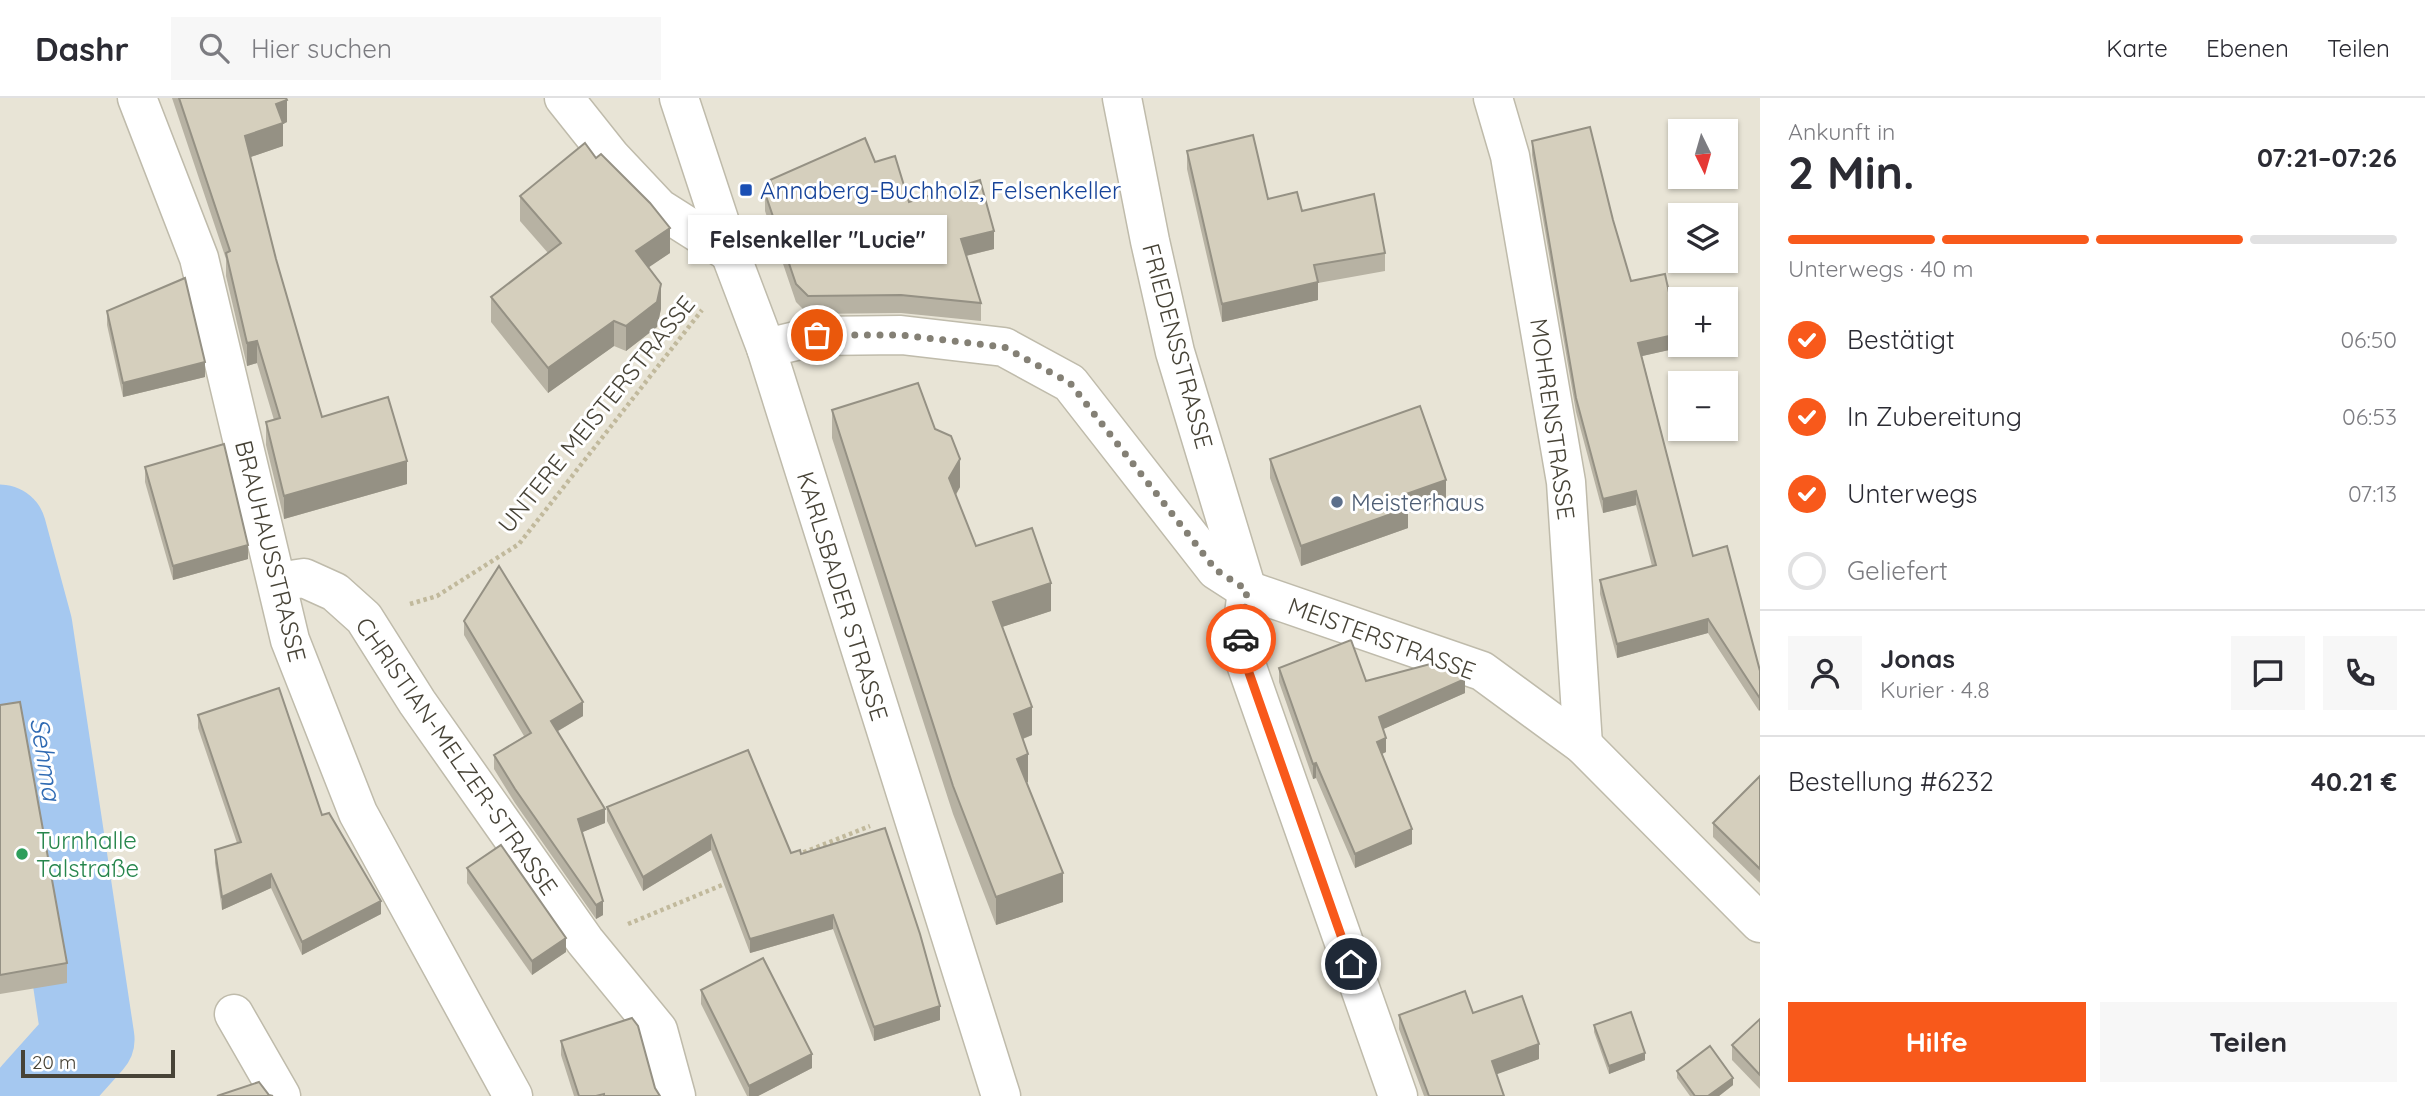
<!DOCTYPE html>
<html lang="de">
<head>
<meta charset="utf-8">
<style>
	body { margin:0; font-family:Quicksand,sans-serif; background:#f7f7f7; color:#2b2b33; height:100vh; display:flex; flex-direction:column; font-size:26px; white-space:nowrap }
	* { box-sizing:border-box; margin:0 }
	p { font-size:23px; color:#7c7c81 }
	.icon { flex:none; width:38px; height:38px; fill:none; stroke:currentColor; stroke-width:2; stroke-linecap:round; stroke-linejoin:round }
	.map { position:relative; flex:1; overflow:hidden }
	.details { display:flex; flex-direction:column; background:#fff; width:665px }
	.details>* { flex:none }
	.needle { width:46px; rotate:175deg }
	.tools { position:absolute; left:1668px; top:21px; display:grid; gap:14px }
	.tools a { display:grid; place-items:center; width:70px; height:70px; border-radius:0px; background:#fff; box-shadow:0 2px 5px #0004; font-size:35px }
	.scale { position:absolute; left:21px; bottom:18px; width:154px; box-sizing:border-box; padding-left:7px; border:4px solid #474337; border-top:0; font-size:19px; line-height:24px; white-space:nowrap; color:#474337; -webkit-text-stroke:5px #fff; paint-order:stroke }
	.pin { position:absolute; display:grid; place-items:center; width:60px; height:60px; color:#fff; margin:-30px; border:4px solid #fff; border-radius:50%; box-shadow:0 2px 7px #0007 }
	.courier { position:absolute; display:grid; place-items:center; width:70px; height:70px; margin:-35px; border:5px solid #f8591b; border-radius:50%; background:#fff; color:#222; box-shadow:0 2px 9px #0007 }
	.bubble { position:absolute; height:49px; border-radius:0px; background:#fff; box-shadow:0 2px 5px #0004; font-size:23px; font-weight:800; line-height:49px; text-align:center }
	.head em { font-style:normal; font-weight:800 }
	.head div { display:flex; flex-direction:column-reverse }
	.head { display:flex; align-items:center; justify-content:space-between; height:119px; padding:0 28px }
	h1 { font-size:46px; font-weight:800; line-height:52px }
	.bar { display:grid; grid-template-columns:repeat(4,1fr); gap:10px 7px; align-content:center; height:84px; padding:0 28px }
	.bar i { height:9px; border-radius:5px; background:#e1e1e2 }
	.bar .selected { background:#f8591b }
	.bar p { grid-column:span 4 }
	.line { display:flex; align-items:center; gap:18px; padding:0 28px; border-top:2px solid #e1e1e2 }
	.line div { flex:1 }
	.round { display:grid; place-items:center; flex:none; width:74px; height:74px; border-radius:0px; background:#f7f7f7 }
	ol { padding:0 28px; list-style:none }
	li { display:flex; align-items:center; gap:21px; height:77px }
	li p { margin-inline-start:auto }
	li .icon { padding:7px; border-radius:50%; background:#f8591b; color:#fff; stroke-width:4 }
	li:last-child { color:#7c7c81 }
	li i { width:38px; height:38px; border:4px solid #e1e1e2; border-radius:50% }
	.button { display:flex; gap:14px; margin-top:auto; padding:14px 28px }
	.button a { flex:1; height:80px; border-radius:0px; background:#f8591b; color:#fff; font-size:28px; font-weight:800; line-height:80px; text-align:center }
	.button a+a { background:#f7f7f7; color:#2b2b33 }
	header { display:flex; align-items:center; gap:42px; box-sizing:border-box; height:98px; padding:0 35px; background:#fff; border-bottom:2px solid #e1e1e2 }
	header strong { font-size:33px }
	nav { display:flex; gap:38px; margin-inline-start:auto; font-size:24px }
	.search { width:490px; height:63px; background:#f7f7f7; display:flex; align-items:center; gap:18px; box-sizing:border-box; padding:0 24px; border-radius:0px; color:#7c7c81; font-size:26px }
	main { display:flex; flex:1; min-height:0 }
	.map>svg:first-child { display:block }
	.residential { fill:#e8e4d6; fill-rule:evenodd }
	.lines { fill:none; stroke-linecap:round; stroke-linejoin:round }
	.river { stroke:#a5c8f0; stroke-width:93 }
	.street-casing { stroke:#bfbbab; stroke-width:41 }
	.path { stroke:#c1b99c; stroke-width:4.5; stroke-dasharray:3.5 3.5; stroke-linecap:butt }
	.street { stroke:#fff; stroke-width:38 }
	.wall { fill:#b7b2a3 }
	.shaded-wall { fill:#959184 }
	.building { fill:#d5cfbd; stroke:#959184; stroke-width:2 }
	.done { stroke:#848075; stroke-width:7; stroke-dasharray:0 12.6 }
	.route { stroke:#f8591b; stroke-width:9 }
	.transit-dot { fill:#1a4fb4; stroke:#fff; stroke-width:2.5 }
	.service-dot { fill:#5c6f8a; stroke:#fff; stroke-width:2.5 }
	.leisure-dot { fill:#2e9e5b; stroke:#fff; stroke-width:2.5 }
	.labels { text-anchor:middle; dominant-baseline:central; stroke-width:6; stroke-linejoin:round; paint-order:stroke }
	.transit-label { font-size:24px; fill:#164399; stroke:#fff; text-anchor:start }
	.street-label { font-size:24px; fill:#474337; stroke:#fff }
	.service-label { font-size:24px; fill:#4e5e75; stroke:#fff; text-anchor:start }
	.leisure-label { font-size:24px; fill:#27864d; stroke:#fff; text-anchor:start }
	.water-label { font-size:26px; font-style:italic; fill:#306bb3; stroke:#fff }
</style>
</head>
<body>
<header>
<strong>Dashr</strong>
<div class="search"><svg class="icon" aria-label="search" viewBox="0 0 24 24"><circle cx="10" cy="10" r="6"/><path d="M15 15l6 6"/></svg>Hier suchen</div>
<nav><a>Karte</a><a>Ebenen</a><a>Teilen</a></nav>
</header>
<main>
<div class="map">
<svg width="1760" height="998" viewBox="0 0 1760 998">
	<rect width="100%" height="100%" fill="#f4f2e8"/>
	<path class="residential" d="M0,0H1760V998H0ZM1680,33H1726V79H1680ZM1680,117H1726V163H1680ZM1680,201H1726V247H1680ZM1680,285H1726V331H1680Z"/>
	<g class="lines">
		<polyline class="river" points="0,433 26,529 88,941 37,998"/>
		<g class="street-casing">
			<g id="street">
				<polyline points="137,0 199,160 290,542 358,715 513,998"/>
				<polyline points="564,0 611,59 659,110 730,155"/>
				<polyline points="679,0 730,155 766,250 1001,998"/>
				<polyline points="1122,0 1150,143 1175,254 1247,492 1240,549 1398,998"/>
				<polyline points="1493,0 1510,58 1566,384 1583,647"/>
				<polyline points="766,250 817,238 901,237 1004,249 1070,285 1216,472 1247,492 1482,573 1583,647 1760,825"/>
				<polyline points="277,484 304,480 335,494 364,520 417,604 585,843 658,932 676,998"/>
				<polyline points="234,916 281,998"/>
			</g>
		</g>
		<g class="path">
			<polyline points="410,506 437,498 519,446 702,212"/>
			<polyline points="797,757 870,728"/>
			<polyline points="628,826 727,785"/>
		</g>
		<use href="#street" class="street"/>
	</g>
	<g class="wall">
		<polygon points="172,0 286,0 287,24 283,26 283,48 250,59 276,161 322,319 407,386 284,421 266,347 266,324 274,322 257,265 247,268 226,178 226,161"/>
		<polygon points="1532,43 1613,122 1631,183 1678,250 1642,258 1693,458 1760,573 1759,613 1708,535 1617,560 1600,496 1600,482 1652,468 1636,407 1603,415 1576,314 1532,57"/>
		<polygon points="1187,53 1268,101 1302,113 1385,155 1385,173 1318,185 1318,202 1222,224 1187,71"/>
		<polygon points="875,64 909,104 994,151 966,158 981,205 981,223 901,215 808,216 796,204 765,113 765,95 770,93 770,82"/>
		<polygon points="520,98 670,155 648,169 661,211 657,229 626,253 614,248 548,295 491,224 491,199 548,155 520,123"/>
		<polygon points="107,213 205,279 123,299 107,227"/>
		<polygon points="832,312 935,331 960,389 956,397 976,448 1051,513 1002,529 1032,637 1023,641 1028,684 1026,685 1063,804 996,827 953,716 832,340"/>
		<polygon points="1270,361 1446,402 1408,415 1408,430 1301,468 1270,380"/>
		<polygon points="145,369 248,461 173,482 145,384"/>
		<polygon points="464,523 583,618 558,633 605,725 582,734 603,817 596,821 515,705 494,671 494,657 524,638 464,537"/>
		<polygon points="1279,570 1366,583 1465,595 1383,631 1386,654 1382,656 1412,746 1355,770 1316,680 1313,681 1279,584"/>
		<polygon points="0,607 67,865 67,885 0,896"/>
		<polygon points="198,617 322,717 381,816 302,857 271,790 222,812 215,765 215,752 237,745 198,630"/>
		<polygon points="1760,678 1760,785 1713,739 1713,725"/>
		<polygon points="607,709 791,755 801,756 940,922 874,943 833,831 750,855 711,752 643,793 607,723"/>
		<polygon points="467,770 566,854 532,877 467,785"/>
		<polygon points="701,892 812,970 758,998 747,998 701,906"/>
		<polygon points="1473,915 1539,961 1496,976 1504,998 1424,998 1399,931 1399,917"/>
		<polygon points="1760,921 1760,991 1732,962 1732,947"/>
		<polygon points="1594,927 1645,962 1609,976 1594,934"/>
		<polygon points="561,943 655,990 660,998 574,998 561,957"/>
		<polygon points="1677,973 1733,987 1719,998 1690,998 1677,980"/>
	</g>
	<g class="shaded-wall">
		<polygon points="287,2 287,24 283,26 283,48 245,61 245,38 276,6"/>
		<polygon points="670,130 670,155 636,178 636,153"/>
		<polygon points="994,133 994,151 961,159 961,141"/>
		<polygon points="1318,184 1318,202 1222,224 1222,206"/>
		<polygon points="661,186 661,211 657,229 626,253 626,228"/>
		<polygon points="614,223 614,248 548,295 548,270"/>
		<polygon points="1678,236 1678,250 1638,259 1638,245"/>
		<polygon points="257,243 257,265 247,268 247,245"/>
		<polygon points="205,264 205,279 123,299 123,285"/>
		<polygon points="960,361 960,389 949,408 949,380"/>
		<polygon points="407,363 407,386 284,421 284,398"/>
		<polygon points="1446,382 1446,402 1408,415 1408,430 1301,468 1301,448 1403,397"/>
		<polygon points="1636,393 1636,407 1603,415 1603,401"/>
		<polygon points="248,447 248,461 173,482 173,468"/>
		<polygon points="1051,485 1051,513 993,532 993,504"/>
		<polygon points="1708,521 1708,535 1617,560 1617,546"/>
		<polygon points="1465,581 1465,595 1379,633 1379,619"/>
		<polygon points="1760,598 1760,612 1759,613 1759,599"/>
		<polygon points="583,604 583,618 551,637 551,623"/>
		<polygon points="1032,609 1032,637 1014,644 1014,616"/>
		<polygon points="1386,640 1386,654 1377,658 1377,644"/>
		<polygon points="1028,656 1028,684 1017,689 1017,661"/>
		<polygon points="1316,665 1316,680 1313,681 1313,666"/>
		<polygon points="605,711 605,725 578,736 578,721"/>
		<polygon points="1412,731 1412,746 1355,770 1355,756"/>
		<polygon points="711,737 711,752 643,793 643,779"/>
		<polygon points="1063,775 1063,804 996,827 996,799"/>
		<polygon points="271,776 271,790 222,812 222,799"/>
		<polygon points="381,803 381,816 302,857 302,844"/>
		<polygon points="603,803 603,817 596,821 596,807"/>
		<polygon points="833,817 833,831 750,855 750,841"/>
		<polygon points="566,840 566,854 532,877 532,863"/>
		<polygon points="940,908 940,922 874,943 874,929"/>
		<polygon points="1539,946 1539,961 1492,978 1492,963"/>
		<polygon points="1645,955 1645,962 1609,976 1609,968"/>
		<polygon points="812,956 812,970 758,998 749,998 749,988"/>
		<polygon points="1733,980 1733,987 1719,998 1708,998"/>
	</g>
	<g class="building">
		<polygon points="179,0 286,0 287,2 276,6 283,25 245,38 276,161 322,319 388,299 407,363 284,398 266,324 280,320 257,243 247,245 226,155 230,153"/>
		<polygon points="1590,29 1613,122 1631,183 1665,176 1678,236 1638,245 1693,458 1727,448 1760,573 1760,598 1759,599 1708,521 1617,546 1600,482 1656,467 1636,393 1603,401 1576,300 1532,43"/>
		<polygon points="1253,37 1268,101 1297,94 1302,113 1374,96 1385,155 1314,167 1318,184 1222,206 1187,53"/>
		<polygon points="865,40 875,64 895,58 909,104 980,82 994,133 961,141 981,205 901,197 808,198 796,186 765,95 774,91 770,82"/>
		<polygon points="585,45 596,60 601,56 650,105 670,130 636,153 661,186 657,204 626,228 614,223 548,270 491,199 561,145 520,98"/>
		<polygon points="185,180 205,264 123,285 107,213"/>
		<polygon points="918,285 935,331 951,338 960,361 949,380 976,448 1032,430 1051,485 993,504 1032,609 1014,616 1028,656 1017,661 1063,775 996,799 953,688 832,312"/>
		<polygon points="1420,308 1446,382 1403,397 1408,410 1301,448 1270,361"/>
		<polygon points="224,346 248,447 173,468 145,369"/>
		<polygon points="499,468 583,604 551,623 605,711 578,721 603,803 596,807 515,691 494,657 531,635 464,523"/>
		<polygon points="1351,542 1366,583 1434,565 1463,575 1465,581 1379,619 1386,640 1377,644 1412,731 1355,756 1316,665 1313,666 1279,570"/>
		<polygon points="279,590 322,717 329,715 381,803 302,844 271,776 222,799 215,752 241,744 198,617"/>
		<polygon points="20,604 67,865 0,877 0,607"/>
		<polygon points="748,652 791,755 800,752 801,756 885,730 920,836 940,908 874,929 833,817 750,841 711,737 643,779 607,709"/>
		<polygon points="1760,678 1760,771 1713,725"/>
		<polygon points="501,747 566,840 532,863 467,770"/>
		<polygon points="763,860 812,956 749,988 701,892"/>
		<polygon points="1465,893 1473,915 1522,898 1539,946 1492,963 1504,998 1429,998 1399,917"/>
		<polygon points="1631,914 1645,955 1609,968 1594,927"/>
		<polygon points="632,920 638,928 655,990 660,998 604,998 604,996 596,998 579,998 561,943"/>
		<polygon points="1760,921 1760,977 1732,947"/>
		<polygon points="1710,948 1733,980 1708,998 1695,998 1677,973"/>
		<polygon points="259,984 269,997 273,998 217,998"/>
	</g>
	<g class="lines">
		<polyline class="done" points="817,237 901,237 1004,249 1070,285 1216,472 1247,492 1241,541"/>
		<polyline class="route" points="1241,541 1240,549 1351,866"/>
	</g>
	<rect class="transit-dot" x="739" y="85" width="14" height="14" rx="3.5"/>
	<circle class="service-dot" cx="1337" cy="404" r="7"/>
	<circle class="leisure-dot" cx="22" cy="756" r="7"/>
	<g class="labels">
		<g class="transit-label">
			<text x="760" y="92">Annaberg-Buchholz, Felsenkeller</text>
		</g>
		<g class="street-label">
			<text transform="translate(1178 248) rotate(75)">FRIEDENSSTRASSE</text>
			<text transform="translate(596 316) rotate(-51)">UNTERE MEISTERSTRASSE</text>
			<text transform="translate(1553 321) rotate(82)">MOHRENSTRASSE</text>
			<text transform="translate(271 453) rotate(76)">BRAUHAUSSTRASSE</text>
			<text transform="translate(843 498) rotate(73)">KARLSBADER STRASSE</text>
			<text transform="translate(1382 540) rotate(20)">MEISTERSTRASSE</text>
			<text transform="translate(457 658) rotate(55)">CHRISTIAN-MELZER-STRASSE</text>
		</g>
		<g class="service-label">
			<text x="1351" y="404">Meisterhaus</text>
		</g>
		<g class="leisure-label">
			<text x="36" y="742">Turnhalle<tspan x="36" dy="28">Talstraße</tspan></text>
		</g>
		<g class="water-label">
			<text transform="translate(46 661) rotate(81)">Sehma</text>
		</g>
	</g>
</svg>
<div class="tools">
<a><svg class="needle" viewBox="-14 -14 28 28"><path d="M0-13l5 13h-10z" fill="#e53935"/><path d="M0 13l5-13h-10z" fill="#7c7c81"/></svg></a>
<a><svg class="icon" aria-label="layers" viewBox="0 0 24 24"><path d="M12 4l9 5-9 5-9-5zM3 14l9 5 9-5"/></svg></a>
<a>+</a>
<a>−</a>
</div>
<div class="scale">20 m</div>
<div class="pin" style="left:817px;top:237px;background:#ea580c"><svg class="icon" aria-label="bag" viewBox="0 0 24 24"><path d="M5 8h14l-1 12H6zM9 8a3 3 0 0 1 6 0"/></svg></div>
<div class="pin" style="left:1351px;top:866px;background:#1f2937"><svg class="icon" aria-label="home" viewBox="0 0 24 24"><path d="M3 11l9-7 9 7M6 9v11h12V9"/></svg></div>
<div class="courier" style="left:1241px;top:541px"><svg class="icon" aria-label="car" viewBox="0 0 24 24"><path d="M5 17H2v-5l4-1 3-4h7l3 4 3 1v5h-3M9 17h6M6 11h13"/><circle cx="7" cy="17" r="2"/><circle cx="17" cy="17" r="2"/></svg></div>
<div class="bubble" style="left:688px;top:117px;width:259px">Felsenkeller &quot;Lucie&quot;</div>
</div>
<section class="details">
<div class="head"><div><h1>2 Min.</h1><p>Ankunft in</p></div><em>07:21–07:26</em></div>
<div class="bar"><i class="selected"></i><i class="selected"></i><i class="selected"></i><i></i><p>Unterwegs · 40 m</p></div>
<ol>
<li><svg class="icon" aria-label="check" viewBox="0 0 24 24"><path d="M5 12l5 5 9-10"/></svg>Bestätigt<p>06:50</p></li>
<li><svg class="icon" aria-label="check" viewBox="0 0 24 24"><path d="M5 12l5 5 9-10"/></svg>In Zubereitung<p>06:53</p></li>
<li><svg class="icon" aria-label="check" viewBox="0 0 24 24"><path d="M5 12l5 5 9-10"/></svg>Unterwegs<p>07:13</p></li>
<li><i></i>Geliefert</li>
</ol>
<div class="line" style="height:126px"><a class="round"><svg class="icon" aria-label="person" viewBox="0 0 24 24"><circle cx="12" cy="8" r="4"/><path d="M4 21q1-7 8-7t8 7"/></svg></a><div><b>Jonas</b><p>Kurier · 4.8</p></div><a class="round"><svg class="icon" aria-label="chat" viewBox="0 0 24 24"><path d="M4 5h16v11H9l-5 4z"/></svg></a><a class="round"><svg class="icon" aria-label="phone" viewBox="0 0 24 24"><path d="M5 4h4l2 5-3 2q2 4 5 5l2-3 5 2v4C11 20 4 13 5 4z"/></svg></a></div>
<div class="line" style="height:91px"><div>Bestellung #6232</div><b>40.21 €</b></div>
<div class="button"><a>Hilfe</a><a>Teilen</a></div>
</section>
</main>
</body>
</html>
